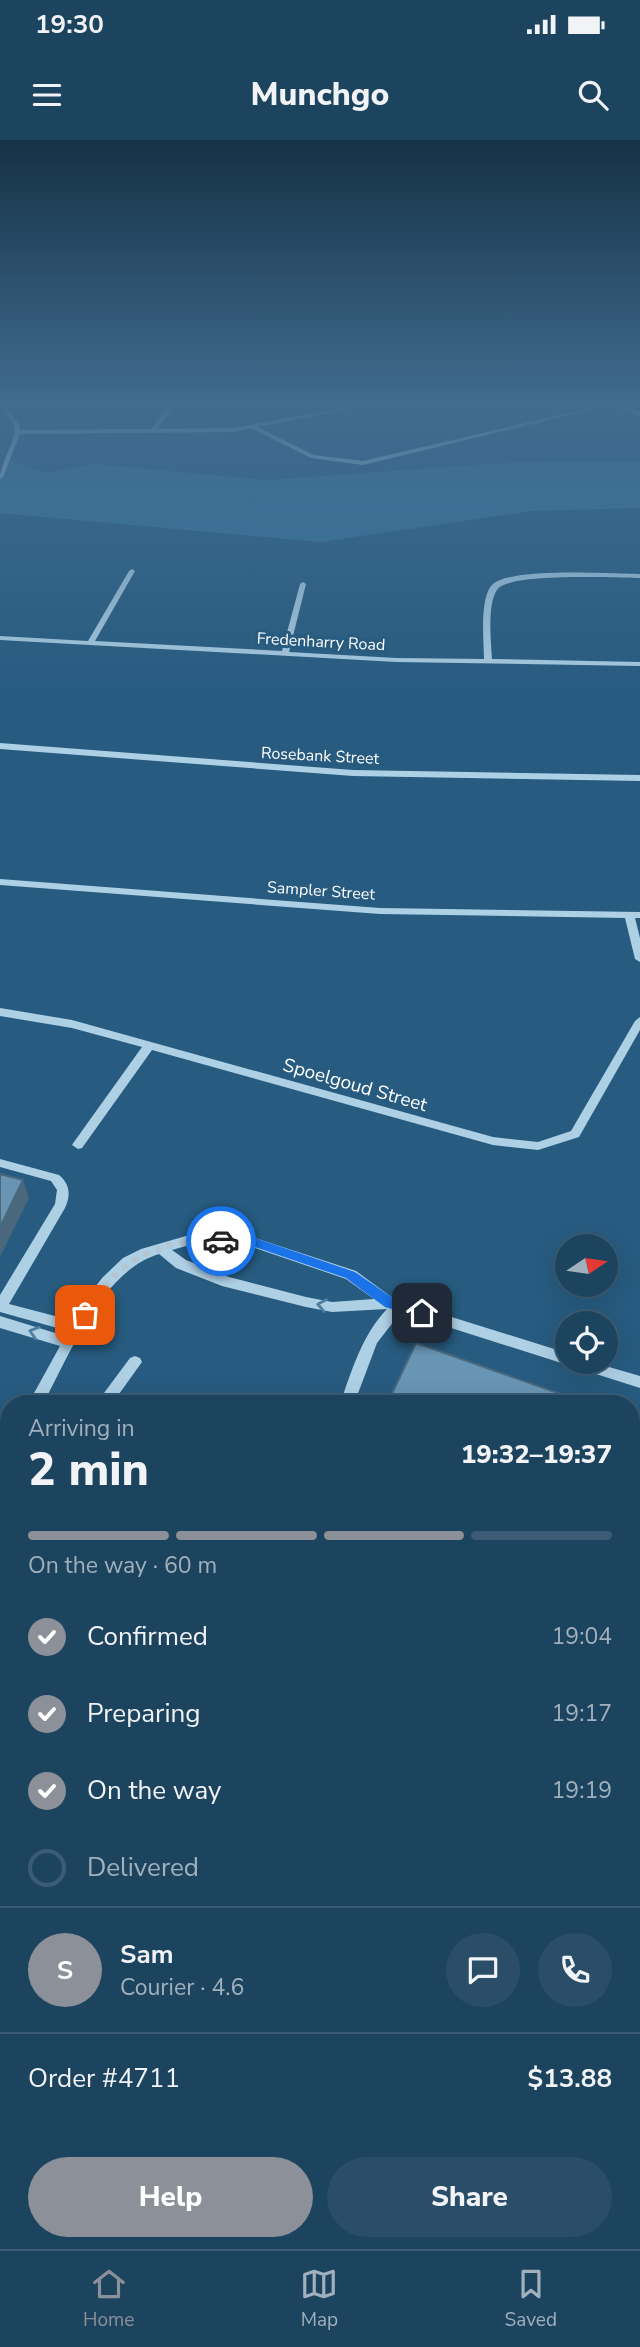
<!DOCTYPE html>
<html lang="en">
<head>
<meta charset="utf-8">
<style>
	body { margin:0; font-family:"Nunito Sans",sans-serif; background:#2a4e68; color:#f1f3f6; height:100vh; display:flex; flex-direction:column; font-size:26px; white-space:nowrap }
	* { box-sizing:border-box; margin:0 }
	p { font-size:23px; color:#a0b0bd }
	.icon { flex:none; width:38px; height:38px; fill:none; stroke:currentColor; stroke-width:2; stroke-linecap:round; stroke-linejoin:round }
	.map { position:relative; flex:1; overflow:hidden }
	.drawer { position:absolute; left:0px; top:1255px; width:640px; height:856px; display:flex; flex-direction:column; background:#1d445f; border-radius:28px 28px 0 0; box-shadow:0 7px 28px #0002,0 0 0 2px #3b5c74 }
	.drawer>* { flex:none }
	.needle { width:46px; rotate:77deg }
	.tools { position:absolute; left:555px; top:1094px; display:grid; gap:14px }
	.tools a { display:grid; place-items:center; width:63px; height:63px; border-radius:50%; background:#1d445f; box-shadow:0 7px 28px #0002,0 0 0 2px #3b5c74; font-size:35px }
	.pin { position:absolute; display:grid; place-items:center; width:60px; height:60px; color:#fff; margin:-30px; border-radius:14px; box-shadow:0 4px 10px #0006 }
	.courier { position:absolute; display:grid; place-items:center; width:70px; height:70px; margin:-35px; border:5px solid #1a73e8; border-radius:50%; background:#fff; color:#222; box-shadow:0 2px 9px #0007 }
	.head em { font-style:normal; font-weight:800 }
	.head div { display:flex; flex-direction:column-reverse }
	.head { display:flex; align-items:center; justify-content:space-between; height:119px; padding:0 28px }
	h1 { font-size:46px; font-weight:800; line-height:52px }
	.bar { display:grid; grid-template-columns:repeat(4,1fr); gap:10px 7px; align-content:center; height:84px; padding:0 28px }
	.bar i { height:9px; border-radius:5px; background:#3b5c74 }
	.bar .active { background:#8c9099 }
	.bar p { grid-column:span 4 }
	.line { display:flex; align-items:center; gap:18px; padding:0 28px; border-top:2px solid #3b5c74 }
	.line div { flex:1 }
	.round { display:grid; place-items:center; flex:none; width:74px; height:74px; border-radius:37px; background:#2a4e68 }
	ol { padding:0 28px; list-style:none }
	li { display:flex; align-items:center; gap:21px; height:77px }
	li p { margin-inline-start:auto }
	li .icon { padding:7px; border-radius:50%; background:#8c9099; color:#fff; stroke-width:4 }
	li:last-child { color:#a0b0bd }
	li i { width:38px; height:38px; border:4px solid #3b5c74; border-radius:50% }
	.primary-button { display:flex; gap:14px; margin-top:auto; padding:14px 28px }
	.primary-button a { flex:1; height:80px; border-radius:42px; background:#8c9099; color:#fff; font-size:28px; font-weight:800; line-height:80px; text-align:center }
	.primary-button a+a { background:#2a4e68; color:#f1f3f6 }
	.status { display:flex; justify-content:space-between; align-items:center; height:49px; padding:0 35px; background:#1d445f; direction:ltr }
	.status svg { height:19px; fill:currentColor }
	header { display:flex; justify-content:space-between; align-items:center; height:91px; padding:0 28px; background:#1d445f; font-size:32px; font-weight:800 }
	.dock { display:flex; justify-content:space-around; align-items:center; height:98px; border-top:2px solid #3b5c74; background:#1d445f; font-size:19px; color:#a0b0bd }
	.dock a { display:grid; justify-items:center; gap:4px }
	.dock .active { color:#8c9099 }
	.map>svg:first-child { display:block }
	.green { fill:#38749a }
	.lines { fill:none; stroke-linecap:round; stroke-linejoin:round }
	.minor { fill:#aed0e5; fill-rule:evenodd }
	.shaded-wall { fill:#49687d }
	.building { fill:#6895b3; stroke:#49687d; stroke-width:2 }
	.oneway { stroke:#507e9e }
	.route { fill:#1a73e8 }
	.done { stroke:#b3c6d2; stroke-width:7; stroke-dasharray:0 12.6 }
	.labels { text-anchor:middle; dominant-baseline:central; stroke-width:6; stroke-linejoin:round; paint-order:stroke }
	.far-street-label { font-size:16px; fill:#fff; stroke:#275b7f }
	.street-label { font-size:19px; fill:#fff; stroke:#275b7f }
</style>
</head>
<body>
<div class="status"><b>19:30</b><svg viewBox="0 0 49 12"><path d="M0 12V9h3v3zM5 12V6h3v6zM10 12V3h3v9zM15 12V0h3v12zM26 1h20v11H26zM47 4h2v5h-2z"/></svg></div>
<header><svg class="icon" aria-label="menu" viewBox="0 0 24 24"><path d="M4 6h16M4 12h16M4 18h16"/></svg>Munchgo<svg class="icon" aria-label="search" viewBox="0 0 24 24"><circle cx="10" cy="10" r="6"/><path d="M15 15l6 6"/></svg></header>
<div class="map">
<svg width="640" height="2109" viewBox="0 0 640 2109">
	<rect width="100%" height="100%" fill="#275b7f"/>
	<polygon class="green" points="7,319 46,333 94,324 268,340 500,323 640,322 640,368 531,371 321,402 0,373 0,335"/>
	<g class="lines">
		<g class="minor">
			<path d="M0,266H4L19,284L20,290L151,289L169,266H175L157,289L234,288L355,266H365L257,287L314,315L363,321L598,266H607L363,325L311,318L251,288L234,292L20,294L3,337L0,339C0,323 19,296 13,284C10,277 3,273 0,266Z"/>
			<polygon points="613,266 621,266 640,272 640,276"/>
			<path d="M132,429L135,431L95,501L282,511L300,444L303,442L306,444L289,512L396,518L484,519C484,502 479,456 493,444C513,427 612,434 640,434V438C616,438 508,432 497,450C487,464 491,502 492,519L640,522V526L396,522L0,500V496L88,501L129,431Z"/>
			<polygon points="0,603 353,630 640,635 640,641 353,636 0,609"/>
			<polygon points="0,739 380,768 640,772 640,778 635,778 640,798 640,822 635,819 625,778 380,774 0,745"/>
			<polygon points="0,868 72,880 493,997 538,1002 571,991 635,881 640,877 640,890 579,997 538,1010 493,1005 152,910 82,1008 78,1009 72,1005 74,1002 142,907 72,888 0,876"/>
			<path d="M0,1019L59,1035C70,1044 71,1055 65,1068L9,1164L74,1181L87,1157L103,1137L123,1118L141,1109L193,1094L255,1098L356,1131L394,1159L567,1213V1222H592L640,1236V1248L401,1172L377,1203L354,1264H340C352,1230 362,1195 387,1169L332,1172L306,1167L222,1146L176,1128L159,1114C102,1131 70,1214 43,1264H28L60,1206L0,1188V1176L65,1196L68,1191L0,1172V1155L55,1064L57,1050L51,1041L0,1027ZM193,1104L255,1108L346,1139L374,1159L332,1162L306,1157L229,1137L186,1120L172,1110Z"/>
			<polygon points="135,1216 140,1218 142,1222 114,1261 110,1264 90,1264 92,1260 104,1253 130,1218"/>
			<path d="M9,1304V1324L5,1331L0,1333C0,1322 0,1308 9,1304Z"/>
		</g>
	</g>
	<polygon class="shaded-wall" points="23,1040 29,1058 0,1117 0,1087"/>
	<g class="building">
		<polygon points="0,1034 23,1040 0,1087"/>
		<polygon points="416,1203 589,1264 387,1264"/>
		<polygon points="362,1257 383,1264 359,1264"/>
		<polygon points="632,1279 640,1282 632,1307"/>
		<polygon points="632,1329 640,1332 640,2109 0,2109 0,1482 9,1486 9,2102 632,2102"/>
	</g>
	<defs><path id="oneway-chevron" d="M-2-3.5L2.5 0L-2 3.5" fill="none" stroke-width="1.6" stroke-linecap="round" stroke-linejoin="round" transform="scale(1.75)"/></defs>
	<g class="oneway">
		<use href="#oneway-chevron" transform="translate(322 1165) rotate(-170)"/>
		<use href="#oneway-chevron" transform="translate(34 1192) rotate(-163)"/>
	</g>
	<linearGradient id="sky" x2="0" y2="1"><stop stop-color="#153246"/><stop offset="0.47" stop-color="#416c90"/><stop offset="1" stop-color="#416c90" stop-opacity="0"/></linearGradient>
	<rect width="640" height="561" fill="url(#sky)"/>
	<polygon class="route" points="221,1096 255,1098 355,1132 394,1159 426,1170 428,1173 422,1178 385,1167 346,1138 255,1107 217,1104 217,1097"/>
	<g class="lines">
		<path class="done" d="M85,1175C112,1122 163,1097 221,1101"/>
	</g>
	<g class="labels">
		<g class="far-street-label">
			<text transform="translate(321 502) rotate(3)">Fredenharry Road</text>
			<text transform="translate(320 616) rotate(3)">Rosebank Street</text>
			<text transform="translate(321 751) rotate(4)">Sampler Street</text>
		</g>
		<g class="street-label">
			<text transform="translate(355 945) rotate(16)">Spoelgoud Street</text>
		</g>
	</g>
</svg>
<div class="tools">
<a><svg class="needle" viewBox="-14 -14 28 28"><path d="M0-13l5 13h-10z" fill="#e53935"/><path d="M0 13l5-13h-10z" fill="#a0b0bd"/></svg></a>
<a><svg class="icon" aria-label="locate" viewBox="0 0 24 24"><circle cx="12" cy="12" r="6"/><path d="M12 2v4M12 18v4M2 12h4M18 12h4"/></svg></a>
</div>
<div class="pin" style="left:85px;top:1175px;background:#ea580c"><svg class="icon" aria-label="bag" viewBox="0 0 24 24"><path d="M5 8h14l-1 12H6zM9 8a3 3 0 0 1 6 0"/></svg></div>
<div class="pin" style="left:422px;top:1173px;background:#1f2937"><svg class="icon" aria-label="home" viewBox="0 0 24 24"><path d="M3 11l9-7 9 7M6 9v11h12V9"/></svg></div>
<div class="courier" style="left:221px;top:1101px"><svg class="icon" aria-label="car" viewBox="0 0 24 24"><path d="M5 17H2v-5l4-1 3-4h7l3 4 3 1v5h-3M9 17h6M6 11h13"/><circle cx="7" cy="17" r="2"/><circle cx="17" cy="17" r="2"/></svg></div>
<section class="drawer">
<div class="head"><div><h1>2 min</h1><p>Arriving in</p></div><em>19:32–19:37</em></div>
<div class="bar"><i class="active"></i><i class="active"></i><i class="active"></i><i></i><p>On the way · 60 m</p></div>
<ol>
<li><svg class="icon" aria-label="check" viewBox="0 0 24 24"><path d="M5 12l5 5 9-10"/></svg>Confirmed<p>19:04</p></li>
<li><svg class="icon" aria-label="check" viewBox="0 0 24 24"><path d="M5 12l5 5 9-10"/></svg>Preparing<p>19:17</p></li>
<li><svg class="icon" aria-label="check" viewBox="0 0 24 24"><path d="M5 12l5 5 9-10"/></svg>On the way<p>19:19</p></li>
<li><i></i>Delivered</li>
</ol>
<div class="line" style="height:126px"><b class="round" style="background:#8c9099;color:#fff">S</b><div><b>Sam</b><p>Courier · 4.6</p></div><a class="round"><svg class="icon" aria-label="chat" viewBox="0 0 24 24"><path d="M4 5h16v11H9l-5 4z"/></svg></a><a class="round"><svg class="icon" aria-label="phone" viewBox="0 0 24 24"><path d="M5 4h4l2 5-3 2q2 4 5 5l2-3 5 2v4C11 20 4 13 5 4z"/></svg></a></div>
<div class="line" style="height:91px"><div>Order #4711</div><b>$13.88</b></div>
<div class="primary-button"><a>Help</a><a>Share</a></div>
</section>
</div>
<nav class="dock">
<a class="active"><svg class="icon" aria-label="home" viewBox="0 0 24 24"><path d="M3 11l9-7 9 7M6 9v11h12V9"/></svg>Home</a>
<a><svg class="icon" aria-label="map" viewBox="0 0 24 24"><path d="M3 6l6-2 6 2 6-2v14l-6 2-6-2-6 2zM9 4v14M15 6v14"/></svg>Map</a>
<a><svg class="icon" aria-label="saved" viewBox="0 0 24 24"><path d="M7 4h10v16l-5-4-5 4z"/></svg>Saved</a>
</nav>
</body>
</html>
